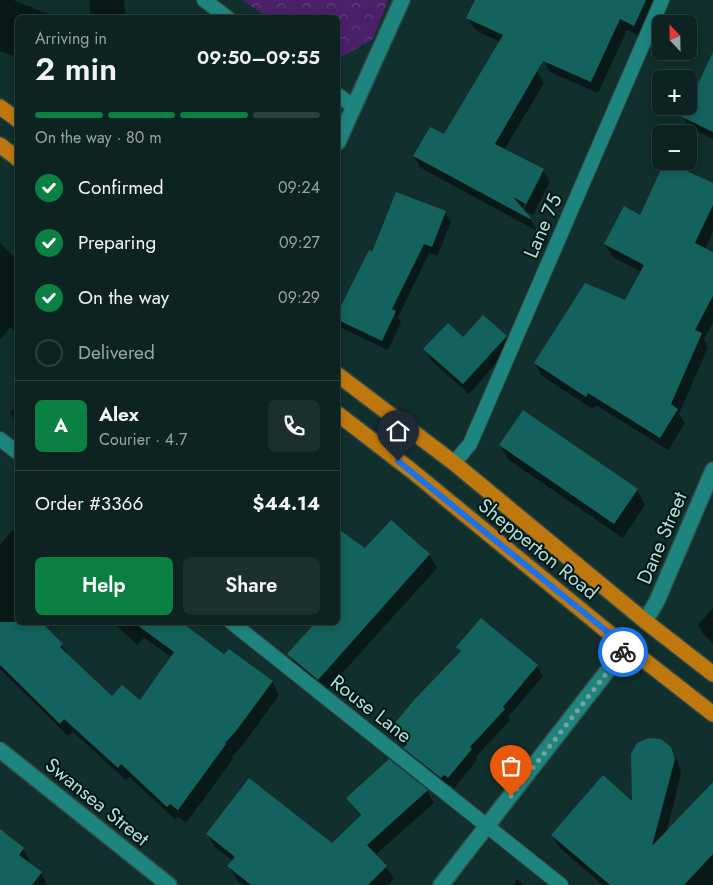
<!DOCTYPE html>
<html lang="en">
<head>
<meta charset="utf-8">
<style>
	body { margin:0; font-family:Jost,sans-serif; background:#1b2f2e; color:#f1f3f6; height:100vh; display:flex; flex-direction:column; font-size:19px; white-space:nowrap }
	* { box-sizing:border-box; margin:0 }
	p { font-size:16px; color:#9aa4a5 }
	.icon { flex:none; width:28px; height:28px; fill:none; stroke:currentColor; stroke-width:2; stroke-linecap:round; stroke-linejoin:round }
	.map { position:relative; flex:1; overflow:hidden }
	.details { position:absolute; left:15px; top:15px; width:325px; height:610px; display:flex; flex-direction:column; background:#0d2321; border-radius:8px; box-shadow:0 2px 8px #0003,0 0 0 1px #2d403f }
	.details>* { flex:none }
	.needle { width:32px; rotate:338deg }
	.controls { position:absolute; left:652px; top:15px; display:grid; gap:10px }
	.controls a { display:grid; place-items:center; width:45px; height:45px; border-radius:8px; background:#0d2321; box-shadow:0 2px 8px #0003,0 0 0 1px #2d403f; font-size:25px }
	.pin { position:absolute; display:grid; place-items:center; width:42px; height:42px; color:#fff; margin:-51px -21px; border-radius:50% 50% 50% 0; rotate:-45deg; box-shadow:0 0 5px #0007 }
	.pin .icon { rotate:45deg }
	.courier { position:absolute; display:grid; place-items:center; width:50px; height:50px; margin:-25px; border:4px solid #1a73e8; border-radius:50%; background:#fff; color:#222; box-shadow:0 1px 6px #0007 }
	.overview em { font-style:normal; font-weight:600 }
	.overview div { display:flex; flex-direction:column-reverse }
	.overview { display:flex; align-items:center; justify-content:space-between; height:85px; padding:0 20px }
	h1 { font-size:32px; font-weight:600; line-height:38px }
	.bar { display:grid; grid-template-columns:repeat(4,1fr); gap:8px 5px; align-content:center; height:60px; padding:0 20px }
	.bar i { height:6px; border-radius:4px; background:#2d403f }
	.bar .selected { background:#0b8043 }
	.bar p { grid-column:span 4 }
	.line { display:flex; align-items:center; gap:12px; padding:0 20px; border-top:1px solid #2d403f }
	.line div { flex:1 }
	.round { display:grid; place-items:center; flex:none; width:52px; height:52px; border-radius:8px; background:#1b2f2e }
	ol { padding:0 20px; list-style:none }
	li { display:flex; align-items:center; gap:15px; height:55px }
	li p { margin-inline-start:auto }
	li .icon { padding:5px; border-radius:50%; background:#0b8043; color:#fff; stroke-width:4 }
	li:last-child { color:#9aa4a5 }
	li i { width:28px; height:28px; border:2px solid #2d403f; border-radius:50% }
	.cta { display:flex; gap:10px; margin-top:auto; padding:10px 20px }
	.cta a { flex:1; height:58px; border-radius:8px; background:#0b8043; color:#fff; font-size:20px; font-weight:600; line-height:58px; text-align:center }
	.cta a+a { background:#1b2f2e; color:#f1f3f6 }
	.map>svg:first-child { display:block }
	.park { fill:url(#park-crowns) }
	.shadow { fill:#0007; fill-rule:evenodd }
	.building { fill:#14625d }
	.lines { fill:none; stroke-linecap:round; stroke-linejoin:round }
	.lane-casing { stroke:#2f4b48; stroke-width:16 }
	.street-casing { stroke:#2f4b48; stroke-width:18 }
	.highway-casing { stroke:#2f4b48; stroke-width:18 }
	.lane { stroke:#1d857d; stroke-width:14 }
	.street { stroke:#1d857d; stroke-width:15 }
	.highway { stroke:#bf780e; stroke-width:15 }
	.done { stroke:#7ba19c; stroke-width:5; stroke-dasharray:0 9 }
	.route { stroke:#1a73e8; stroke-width:6 }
	.labels { text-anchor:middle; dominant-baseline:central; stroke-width:4; stroke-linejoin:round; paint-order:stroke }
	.street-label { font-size:20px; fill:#b4ded9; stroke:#001715 }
</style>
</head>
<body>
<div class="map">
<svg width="713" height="885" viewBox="0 0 713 885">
	<defs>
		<pattern id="park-crowns" width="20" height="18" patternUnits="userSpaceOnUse" patternTransform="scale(1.25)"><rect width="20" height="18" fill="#4a2068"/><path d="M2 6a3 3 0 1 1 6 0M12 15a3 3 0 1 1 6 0" fill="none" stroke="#62407d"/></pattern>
	</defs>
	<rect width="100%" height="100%" fill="#112f2c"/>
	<polygon class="park" points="242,0 388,0 373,39 338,59 338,18 267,17"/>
	<g class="shadow">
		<polygon points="0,0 13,0 58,18 18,18 18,58 0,51"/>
		<polygon points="89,0 124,0 126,18 91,18"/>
		<polygon points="476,0 548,0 524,53 475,30 468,18"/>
		<polygon points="577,0 655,0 648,12 651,15 640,36 627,30 598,93 550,72 543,60"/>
		<path d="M537,71L544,83L504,150L543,170L550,182L533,215L523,210L530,218L537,231L421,168L414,156ZM540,175H542L524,210L522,209Z"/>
		<polygon points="713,77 713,139 690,128 683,117 702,78"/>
		<polygon points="713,184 713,232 705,249 713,253 713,322 704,339 708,347 679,414 685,423 668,450 596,405 593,409 542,376 535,363 626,302 642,272 613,257 605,244 641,216"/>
		<polygon points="445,212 451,222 437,256 429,253 398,317 401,322 388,350 342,328 338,321 338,315 369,252 372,254"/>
		<polygon points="0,243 18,261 18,335 10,327 0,340"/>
		<polygon points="506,336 511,346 469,394 431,360 425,349 464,339"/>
		<polygon points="18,403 18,425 10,413"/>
		<polygon points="500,445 637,490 645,505 623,538 509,460"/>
		<polygon points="391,521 429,555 437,568 325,692 296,667 289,655 338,622 338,600 350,586 338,577 338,531 366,550"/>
		<polygon points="18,524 18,595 13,601 18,605 18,622 62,645 69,657 113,698 140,702 172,657 144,638 137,645 113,622 179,622 225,655 272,681 279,695 243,745 232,757 233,759 186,823 178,816 175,819 129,777 126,780 73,732 68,736 0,669 0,545"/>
		<polygon points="713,608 713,643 704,635 698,625"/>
		<polygon points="481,619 537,666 543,676 508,717 510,720 476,757 477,760 454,788 450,784 447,787 410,758 404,748 406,747 397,739 392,729 461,652 458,647"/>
		<polygon points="670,748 678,762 681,773 666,834 713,795 713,885 603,885 560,848 552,835 634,804"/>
		<polygon points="427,791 434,803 375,855 386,867 394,879 388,885 244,885 236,879 229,866 233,861 215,847 208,834 332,845 361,818 348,799"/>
		<polygon points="0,831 23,849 30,860 28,863 41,873 47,885 0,885"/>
		<polygon points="517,879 524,885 513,885"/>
	</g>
	<g class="building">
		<polygon points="475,0 646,0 634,26 620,19 591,82 543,61 495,144 544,169 526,204 513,197 531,218 530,219 413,156 430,127 444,134 503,35 466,18"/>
		<polygon points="713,52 713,132 682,117 687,106 689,106 689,103"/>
		<polygon points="665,161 713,183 713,205 695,243 713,252 713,296 695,330 702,333 671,404 678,409 660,438 588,393 586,397 534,363 585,283 625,300 644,265 604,244 624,206 640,215"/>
		<polygon points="396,192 446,211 432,247 424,244 392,309 396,311 382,341 338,320 338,312 369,250 372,252"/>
		<polygon points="483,315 507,336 463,384 423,349 448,323 463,337"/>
		<polygon points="523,410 638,489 614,524 499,445"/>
		<polygon points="391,520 430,554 318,680 287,654 316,622 338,622 338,529 365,548"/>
		<polygon points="481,618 538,665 503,707 505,709 470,747 472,749 448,778 444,775 441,778 403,748 407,744 390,729 414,700 461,651 456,647"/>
		<polygon points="0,622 41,622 63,644 60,647 112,696 122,685 140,700 174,652 133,622 181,622 224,654 229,649 273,681 236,731 225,743 226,744 178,810 170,804 167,807 121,764 118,768 64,719 60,724 0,665"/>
		<polygon points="649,738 661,739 671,747 675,759 652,846 713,782 713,854 684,885 610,885 551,835 603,775 632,801 631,754 637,743"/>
		<polygon points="389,759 428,790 367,845 387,866 368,885 251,885 227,866 235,857 206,834 249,778 332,843 361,815 346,798"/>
		<polygon points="0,829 24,848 19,855 42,872 32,885 0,885"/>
	</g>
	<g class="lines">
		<g class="lane-casing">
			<g id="lane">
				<polyline points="204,0 228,18"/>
				<polyline points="338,95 354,107"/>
				<polyline points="0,439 18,453"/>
				<polyline points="454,463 470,444 662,0"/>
				<polyline points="231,622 561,885"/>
			</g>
		</g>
		<g class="street-casing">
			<g id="street">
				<polyline points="338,142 402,0"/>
				<polyline points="645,621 657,601 713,470"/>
				<polyline points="0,750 169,885"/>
				<polyline points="441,885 626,647"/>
			</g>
		</g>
		<g class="highway-casing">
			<g id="highway">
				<polyline points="0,107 18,120"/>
				<polyline points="0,145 18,159"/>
				<polyline points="338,375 454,463 645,621 713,674"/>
				<polyline points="338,414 412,471 603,628 713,714"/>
			</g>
		</g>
		<use href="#lane" class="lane"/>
		<use href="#street" class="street"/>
		<use href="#highway" class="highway"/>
	</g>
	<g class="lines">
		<polyline class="done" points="511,796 623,652"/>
		<polyline class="route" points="398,461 626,647 623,652"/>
	</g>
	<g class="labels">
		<g class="street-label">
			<text transform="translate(543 226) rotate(-67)">Lane 75</text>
			<text transform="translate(662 538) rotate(-67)">Dane Street</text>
			<text transform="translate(538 549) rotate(39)">Shepperton Road</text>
			<text transform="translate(371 709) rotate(38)">Rouse Lane</text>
			<text transform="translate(97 802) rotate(39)">Swansea Street</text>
		</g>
	</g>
</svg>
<div class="controls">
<a><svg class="needle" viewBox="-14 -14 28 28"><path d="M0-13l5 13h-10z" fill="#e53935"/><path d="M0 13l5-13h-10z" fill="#9aa4a5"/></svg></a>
<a>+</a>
<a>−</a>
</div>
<div class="pin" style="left:511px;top:796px;background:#ea580c"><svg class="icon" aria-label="bag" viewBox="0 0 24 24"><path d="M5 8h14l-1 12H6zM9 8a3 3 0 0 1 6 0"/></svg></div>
<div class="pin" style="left:398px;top:461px;background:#1f2937"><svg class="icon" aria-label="home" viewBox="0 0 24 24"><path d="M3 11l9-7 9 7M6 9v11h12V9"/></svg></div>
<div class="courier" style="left:623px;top:652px"><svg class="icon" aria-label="bike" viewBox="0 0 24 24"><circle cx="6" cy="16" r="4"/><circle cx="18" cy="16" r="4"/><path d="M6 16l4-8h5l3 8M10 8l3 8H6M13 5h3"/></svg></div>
<section class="details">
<div class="overview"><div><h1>2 min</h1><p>Arriving in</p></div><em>09:50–09:55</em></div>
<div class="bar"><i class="selected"></i><i class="selected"></i><i class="selected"></i><i></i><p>On the way · 80 m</p></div>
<ol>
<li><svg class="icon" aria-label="check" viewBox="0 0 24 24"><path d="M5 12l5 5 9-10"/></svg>Confirmed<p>09:24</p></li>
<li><svg class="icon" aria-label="check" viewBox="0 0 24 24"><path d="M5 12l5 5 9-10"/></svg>Preparing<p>09:27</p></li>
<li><svg class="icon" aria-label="check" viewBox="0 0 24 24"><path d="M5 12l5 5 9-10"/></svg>On the way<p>09:29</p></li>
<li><i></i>Delivered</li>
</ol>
<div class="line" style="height:90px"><b class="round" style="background:#0b8043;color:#fff">A</b><div><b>Alex</b><p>Courier · 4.7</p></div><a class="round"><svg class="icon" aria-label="phone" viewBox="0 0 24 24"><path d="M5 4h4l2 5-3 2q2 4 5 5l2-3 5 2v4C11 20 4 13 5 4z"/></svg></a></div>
<div class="line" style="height:65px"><div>Order #3366</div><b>$44.14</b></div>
<div class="cta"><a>Help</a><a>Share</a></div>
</section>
</div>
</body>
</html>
